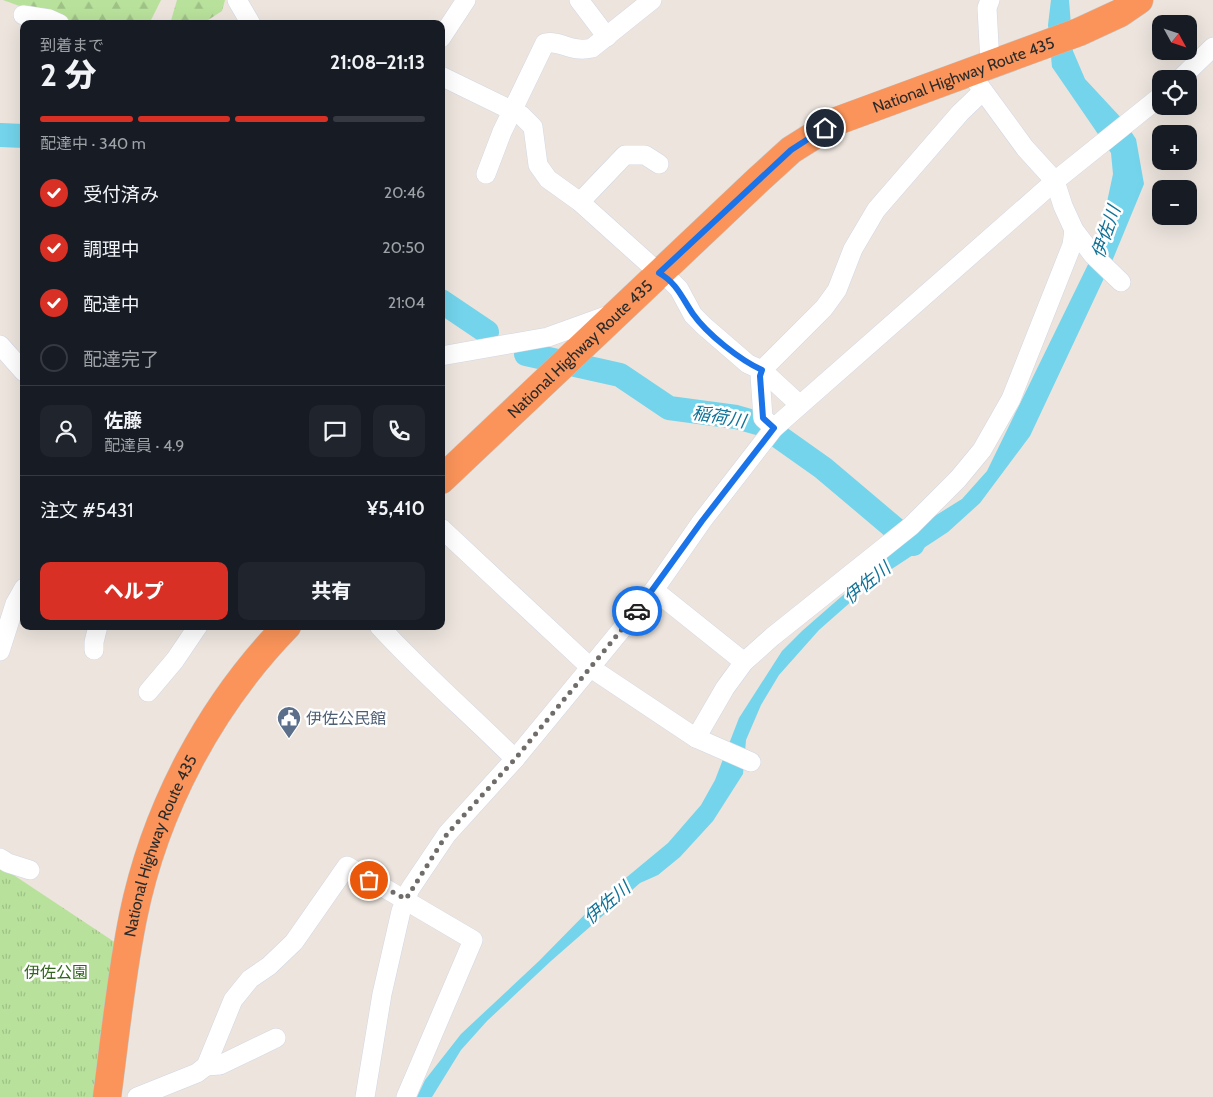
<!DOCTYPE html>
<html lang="ja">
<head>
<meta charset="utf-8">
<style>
	body { margin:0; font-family:Cabin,"Noto Sans JP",sans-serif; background:#20242c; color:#f1f3f6; height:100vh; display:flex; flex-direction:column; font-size:19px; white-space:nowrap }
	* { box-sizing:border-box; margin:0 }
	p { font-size:16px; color:#9ea1a6 }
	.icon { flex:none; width:28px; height:28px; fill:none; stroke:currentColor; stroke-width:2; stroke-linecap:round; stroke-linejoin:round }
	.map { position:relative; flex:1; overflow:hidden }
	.details { position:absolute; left:20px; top:20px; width:425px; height:610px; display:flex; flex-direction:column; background:#171b24; border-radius:10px; box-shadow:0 5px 20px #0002 }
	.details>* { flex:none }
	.needle { width:32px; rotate:130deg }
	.controls { position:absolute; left:1152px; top:15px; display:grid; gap:10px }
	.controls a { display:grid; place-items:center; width:45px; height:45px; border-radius:10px; background:#171b24; box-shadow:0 5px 20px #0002; font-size:25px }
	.pin { position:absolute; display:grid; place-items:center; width:42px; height:42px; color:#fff; margin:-21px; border:2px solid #fff; border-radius:50%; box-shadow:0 1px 5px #0007 }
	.courier { position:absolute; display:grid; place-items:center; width:50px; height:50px; margin:-25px; border:4px solid #1a73e8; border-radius:50%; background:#fff; color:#222; box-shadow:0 1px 6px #0007 }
	.overview em { font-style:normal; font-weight:800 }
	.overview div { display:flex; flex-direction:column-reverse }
	.overview { display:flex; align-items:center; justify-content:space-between; height:85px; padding:0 20px }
	h1 { font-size:32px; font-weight:800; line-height:38px }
	.bar { display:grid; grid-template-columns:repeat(4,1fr); gap:8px 5px; align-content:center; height:60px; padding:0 20px }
	.bar i { height:6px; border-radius:4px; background:#363941 }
	.bar .selected { background:#d93025 }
	.bar p { grid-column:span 4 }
	.line { display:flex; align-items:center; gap:12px; padding:0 20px; border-top:1px solid #363941 }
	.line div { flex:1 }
	.round { display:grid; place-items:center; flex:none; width:52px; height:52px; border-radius:10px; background:#20242c }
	ol { padding:0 20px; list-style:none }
	li { display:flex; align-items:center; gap:15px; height:55px }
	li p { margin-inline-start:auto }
	li .icon { padding:5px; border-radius:50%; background:#d93025; color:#fff; stroke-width:4 }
	li:last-child { color:#9ea1a6 }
	li i { width:28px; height:28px; border:2px solid #363941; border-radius:50% }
	.button { display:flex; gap:10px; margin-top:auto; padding:10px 20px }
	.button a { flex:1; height:58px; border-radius:10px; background:#d93025; color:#fff; font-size:20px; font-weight:800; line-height:58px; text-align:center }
	.button a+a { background:#20242c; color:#f1f3f6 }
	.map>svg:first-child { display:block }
	.forest { fill:url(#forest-firs) }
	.park { fill:url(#park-tufts) }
	.water { fill:#73d4eb }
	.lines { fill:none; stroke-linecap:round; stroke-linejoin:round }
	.river { stroke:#73d4eb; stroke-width:24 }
	.minor-casing { stroke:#d2d7e3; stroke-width:20 }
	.highway-casing { stroke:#c4c4c4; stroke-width:29 }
	.minor { stroke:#fff; stroke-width:19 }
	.highway { stroke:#fa945a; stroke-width:28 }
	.done { stroke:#6f6c69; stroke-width:5; stroke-dasharray:0 9 }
	.route { stroke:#1a73e8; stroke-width:6 }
	.labels { text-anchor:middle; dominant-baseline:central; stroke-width:5; stroke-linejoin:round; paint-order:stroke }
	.street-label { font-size:16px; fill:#2b2b2b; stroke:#fff }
	.service-label { font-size:16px; fill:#4e5e75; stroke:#fff; text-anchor:start }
	.park-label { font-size:16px; fill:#31661c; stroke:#fff }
	.water-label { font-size:18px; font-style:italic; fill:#117398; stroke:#fff }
</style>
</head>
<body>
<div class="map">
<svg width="1213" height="1097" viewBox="0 0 1213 1097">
	<defs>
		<pattern id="forest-firs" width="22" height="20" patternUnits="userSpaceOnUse" patternTransform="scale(1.25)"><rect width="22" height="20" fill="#b8e19b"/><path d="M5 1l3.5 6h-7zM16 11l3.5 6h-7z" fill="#9ec186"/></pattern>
		<pattern id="park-tufts" width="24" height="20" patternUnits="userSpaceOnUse" patternTransform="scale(1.25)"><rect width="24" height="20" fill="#b8e19b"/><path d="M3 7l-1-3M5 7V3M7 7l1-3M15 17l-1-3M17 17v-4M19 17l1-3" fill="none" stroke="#9ec186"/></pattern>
	</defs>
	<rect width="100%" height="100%" fill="#ece4dd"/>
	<g class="forest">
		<polygon points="3,0 161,0 149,24 69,24"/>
		<polygon points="177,0 225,0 222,11 208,20 208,24 170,24"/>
	</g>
	<polygon class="park" points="0,866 116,943 96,1097 0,1097"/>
	<polygon class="water" points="1051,0 1069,0 1073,51 1085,79 1124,121 1136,139 1144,184 1113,259 1030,436 980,503 948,532 878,578 819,630 779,675 761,705 746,740 743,774 713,821 680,857 658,875 640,883 551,961 487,1021 461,1050 432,1097 417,1097 425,1080 461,1034 539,961 598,901 668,843 701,805 715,780 739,718 782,651 802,631 930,519 962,499 987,471 1098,244 1113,174 1111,153 1052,67 1048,25"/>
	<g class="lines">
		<g class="river">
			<polyline points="0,135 24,136"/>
			<polyline points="441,301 487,332"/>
			<polyline points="526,354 620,375 669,408 736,417 761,424 823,468 913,544"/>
		</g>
		<g class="minor-casing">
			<g id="minor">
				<polyline points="237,0 251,24"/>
				<polyline points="579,0 607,37"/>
				<polyline points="23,15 49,19 60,24"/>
				<polyline points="441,38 466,0"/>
				<polyline points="990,63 987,8 990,0"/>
				<polyline points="441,76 521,115 533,127 538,165 548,179 580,202 659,273 668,278 679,289 693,315 704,326 748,364 762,370 800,405"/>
				<polyline points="1180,79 1213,47"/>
				<polyline points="976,81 1025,148 1055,181 1063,206 1074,230 1093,255 1121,282"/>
				<path d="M486,174L502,132L545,43C562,40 570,53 592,48L652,0"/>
				<polyline points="580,202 625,155 645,155 659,164"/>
				<polyline points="0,345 24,372"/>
				<polyline points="441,356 548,337 609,315"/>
				<polyline points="774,428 763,418 760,375 762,370 824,308 837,290 853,249 876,210 960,113 983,91"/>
				<polyline points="441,528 591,668 696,738 751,762"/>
				<polyline points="654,590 744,662"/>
				<path d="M379,626C422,673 470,714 515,759"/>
				<polyline points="94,650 94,642 98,626"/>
				<polyline points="0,651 15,604 24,588"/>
				<polyline points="148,692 175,660 198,626"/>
				<polyline points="696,738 725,688 744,662 772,637 911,526 958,479 982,450 1011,399 1072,245 1074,230"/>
				<polyline points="0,858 8,863 30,870"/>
				<polyline points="206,1066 220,1065 276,1038"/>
				<polyline points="137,1097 197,1073 206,1066 233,1000 250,979 269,966 294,942 347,866 473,940 406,1097"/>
				<polyline points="365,1097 382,994 401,911 410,889 447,834 515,759 654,590 702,521 774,428 1055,181 1161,96"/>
			</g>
		</g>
		<g class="highway-casing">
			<g id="highway">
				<path id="s1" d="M441,480L757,181L791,150L837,121L1079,32L1120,13L1139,0"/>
				<path id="s2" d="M107,1097C115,1037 121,976 133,917C155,809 210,705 287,626"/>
			</g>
		</g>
		<use href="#minor" class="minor"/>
		<use href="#highway" class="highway"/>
	</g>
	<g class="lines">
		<polyline class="done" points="369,880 406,899 447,834 515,759 637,611"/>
		<path class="route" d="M637,611L702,521L774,428L763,418L760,376L762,370C740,360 707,334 693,314C682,298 677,283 659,273L791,150L825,128"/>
	</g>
	<defs>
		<g id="civic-pin" transform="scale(1.25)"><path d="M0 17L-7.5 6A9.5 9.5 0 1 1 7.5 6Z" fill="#5c6f8a" stroke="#fff"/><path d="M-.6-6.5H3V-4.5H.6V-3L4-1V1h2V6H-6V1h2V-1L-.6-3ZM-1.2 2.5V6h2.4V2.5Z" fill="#fff"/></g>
	</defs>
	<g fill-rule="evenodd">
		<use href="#civic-pin" x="289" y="718"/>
	</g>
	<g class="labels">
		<g class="street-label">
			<text stroke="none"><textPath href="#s1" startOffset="670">National Highway Route 435</textPath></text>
			<text stroke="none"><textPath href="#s1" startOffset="191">National Highway Route 435</textPath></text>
			<text stroke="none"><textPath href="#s2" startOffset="258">National Highway Route 435</textPath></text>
		</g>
		<g class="service-label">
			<text x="306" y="718">伊佐公民館</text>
		</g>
		<g class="park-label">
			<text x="56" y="972">伊佐公園</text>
		</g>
		<g class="water-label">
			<text transform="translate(1106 232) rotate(-71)">伊佐川</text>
			<text transform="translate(719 417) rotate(10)">稲荷川</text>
			<text transform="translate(867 583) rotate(-39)">伊佐川</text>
			<text transform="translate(607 903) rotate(-40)">伊佐川</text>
		</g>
	</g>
</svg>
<div class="controls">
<a><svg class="needle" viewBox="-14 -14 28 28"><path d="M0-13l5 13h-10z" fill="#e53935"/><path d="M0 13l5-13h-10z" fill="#9ea1a6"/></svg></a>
<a><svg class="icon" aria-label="locate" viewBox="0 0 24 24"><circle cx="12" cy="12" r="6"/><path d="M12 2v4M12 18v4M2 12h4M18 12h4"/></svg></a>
<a>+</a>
<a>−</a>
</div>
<div class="pin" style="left:369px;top:880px;background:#ea580c"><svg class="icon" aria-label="bag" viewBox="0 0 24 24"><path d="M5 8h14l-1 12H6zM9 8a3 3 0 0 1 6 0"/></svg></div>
<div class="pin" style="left:825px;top:128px;background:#1f2937"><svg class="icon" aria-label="home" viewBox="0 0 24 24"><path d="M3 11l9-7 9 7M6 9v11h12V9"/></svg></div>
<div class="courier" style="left:637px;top:611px"><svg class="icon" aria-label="car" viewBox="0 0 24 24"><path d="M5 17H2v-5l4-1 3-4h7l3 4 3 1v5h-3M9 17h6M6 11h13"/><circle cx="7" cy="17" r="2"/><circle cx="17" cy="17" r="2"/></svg></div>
<section class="details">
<div class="overview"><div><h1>2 分</h1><p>到着まで</p></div><em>21:08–21:13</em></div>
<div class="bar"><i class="selected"></i><i class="selected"></i><i class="selected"></i><i></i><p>配達中 · 340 m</p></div>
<ol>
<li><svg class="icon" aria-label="check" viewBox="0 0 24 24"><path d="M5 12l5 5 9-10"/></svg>受付済み<p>20:46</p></li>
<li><svg class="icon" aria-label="check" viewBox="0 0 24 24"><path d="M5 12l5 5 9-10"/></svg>調理中<p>20:50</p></li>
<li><svg class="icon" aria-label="check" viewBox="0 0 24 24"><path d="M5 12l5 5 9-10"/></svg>配達中<p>21:04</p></li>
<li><i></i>配達完了</li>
</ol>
<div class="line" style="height:90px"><a class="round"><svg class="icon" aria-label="person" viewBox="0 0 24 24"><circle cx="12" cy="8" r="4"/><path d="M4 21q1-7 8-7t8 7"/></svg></a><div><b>佐藤</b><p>配達員 · 4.9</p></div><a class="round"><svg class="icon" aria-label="chat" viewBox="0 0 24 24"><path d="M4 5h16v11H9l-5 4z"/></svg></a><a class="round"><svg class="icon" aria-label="phone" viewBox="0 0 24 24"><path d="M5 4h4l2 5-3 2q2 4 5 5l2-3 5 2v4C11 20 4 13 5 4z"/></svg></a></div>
<div class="line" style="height:65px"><div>注文 #5431</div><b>¥5,410</b></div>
<div class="button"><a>ヘルプ</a><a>共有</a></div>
</section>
</div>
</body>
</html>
